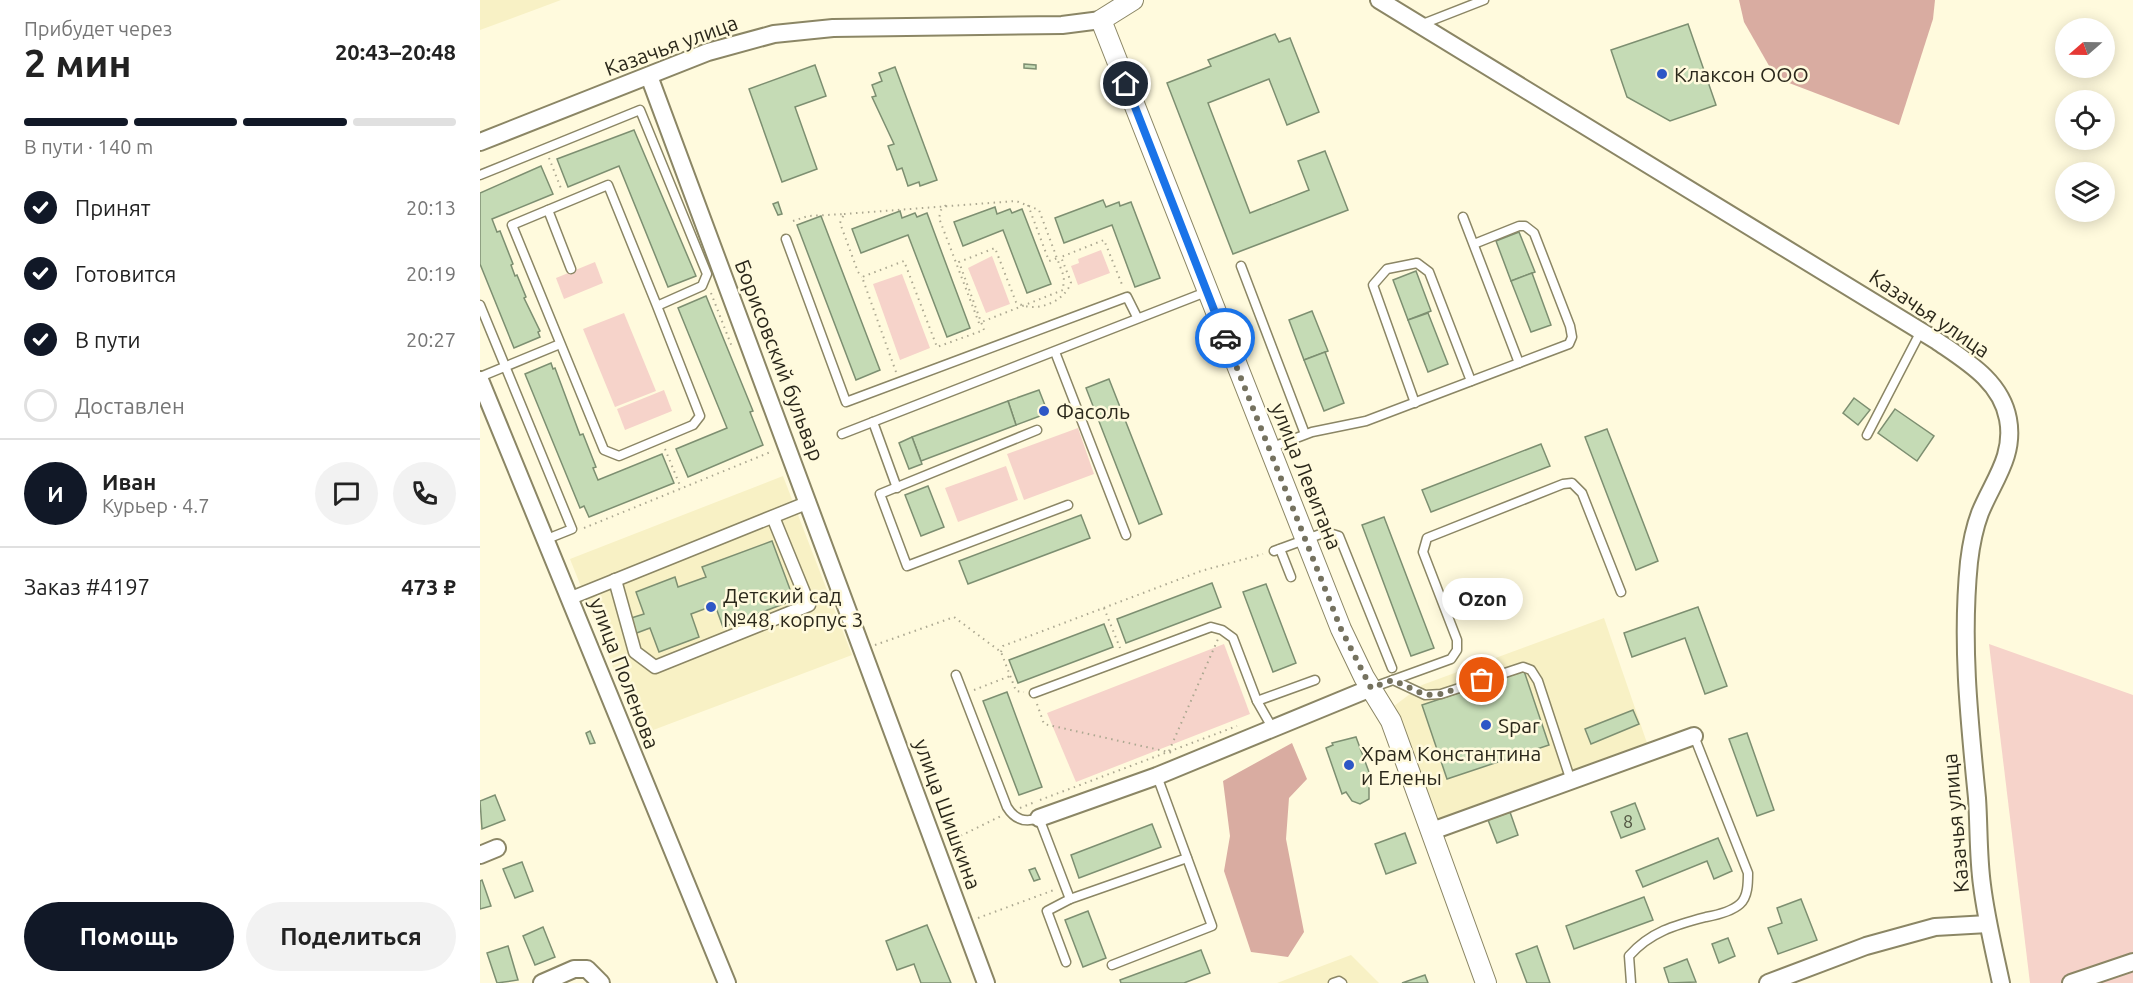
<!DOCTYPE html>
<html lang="ru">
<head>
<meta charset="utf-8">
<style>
	body { margin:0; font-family:Ubuntu,sans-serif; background:#f2f2f2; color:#222; height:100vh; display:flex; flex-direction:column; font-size:22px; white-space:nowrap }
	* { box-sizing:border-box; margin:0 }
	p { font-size:20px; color:#767676 }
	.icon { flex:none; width:33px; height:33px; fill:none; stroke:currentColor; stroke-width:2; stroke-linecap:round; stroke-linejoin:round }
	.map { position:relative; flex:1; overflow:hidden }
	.panel { display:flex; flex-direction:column; background:#fff; width:480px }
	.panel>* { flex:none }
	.needle { width:39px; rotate:250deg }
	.buttons { position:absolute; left:1575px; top:18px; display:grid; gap:12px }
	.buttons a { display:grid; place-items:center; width:60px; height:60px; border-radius:50%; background:#fff; box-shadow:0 3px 15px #0003; font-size:30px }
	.pin { position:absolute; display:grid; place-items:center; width:51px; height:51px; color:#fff; margin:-26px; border:3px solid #fff; border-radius:50%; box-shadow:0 2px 6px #0007 }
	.courier { position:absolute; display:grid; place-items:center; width:60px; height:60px; margin:-30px; border:4px solid #1a73e8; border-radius:50%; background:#fff; color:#222; box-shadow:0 2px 8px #0007 }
	.bubble { position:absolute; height:42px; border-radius:21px; background:#fff; box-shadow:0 3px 15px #0003; font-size:20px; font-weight:600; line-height:42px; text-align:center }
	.summary em { font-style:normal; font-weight:600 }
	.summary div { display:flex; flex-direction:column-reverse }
	.summary { display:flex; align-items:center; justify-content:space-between; height:102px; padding:0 24px }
	h1 { font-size:39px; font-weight:600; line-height:45px }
	.bar { display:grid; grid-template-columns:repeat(4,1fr); gap:9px 6px; align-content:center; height:72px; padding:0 24px }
	.bar i { height:8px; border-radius:4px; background:#e0e0e0 }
	.bar .current { background:#111827 }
	.bar p { grid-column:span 4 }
	.line { display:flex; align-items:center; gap:15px; padding:0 24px; border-top:2px solid #e0e0e0 }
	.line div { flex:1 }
	.round { display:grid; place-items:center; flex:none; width:63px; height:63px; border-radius:32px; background:#f2f2f2 }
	ol { padding:0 24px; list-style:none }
	li { display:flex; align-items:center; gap:18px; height:66px }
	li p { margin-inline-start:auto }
	li .icon { padding:6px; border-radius:50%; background:#111827; color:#fff; stroke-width:4 }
	li:last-child { color:#767676 }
	li i { width:33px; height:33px; border:3px solid #e0e0e0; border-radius:50% }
	.cta { display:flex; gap:12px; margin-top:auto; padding:12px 24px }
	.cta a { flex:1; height:69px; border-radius:36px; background:#111827; color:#fff; font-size:24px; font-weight:600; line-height:69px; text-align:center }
	.cta a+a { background:#f2f2f2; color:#222 }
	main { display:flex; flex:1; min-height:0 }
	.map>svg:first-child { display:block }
	.built { fill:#f8f1c5 }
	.green { fill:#f6d3ca }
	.forest { fill:#d9aca1 }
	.building { fill:#c5dbb5; stroke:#7d8f71; stroke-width:1.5 }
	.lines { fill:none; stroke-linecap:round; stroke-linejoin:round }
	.service-casing { stroke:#8b8665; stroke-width:11 }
	.pedestrian-casing { stroke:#8b8665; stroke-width:15 }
	.minor-casing { stroke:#8b8665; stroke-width:20 }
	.tertiary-casing { stroke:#8b8665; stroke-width:22 }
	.path { stroke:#aca891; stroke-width:2; stroke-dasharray:1.5 4.5; stroke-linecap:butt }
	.service { stroke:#fff; stroke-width:8 }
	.pedestrian { stroke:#fff; stroke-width:12 }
	.minor { stroke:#fff; stroke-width:16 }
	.tertiary { stroke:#fff; stroke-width:20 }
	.done { stroke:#75725f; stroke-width:6; stroke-dasharray:0 10.8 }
	.route { stroke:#1a73e8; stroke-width:8 }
	.poi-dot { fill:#2e57c6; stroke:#fffadd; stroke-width:2 }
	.labels { text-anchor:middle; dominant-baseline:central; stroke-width:5; stroke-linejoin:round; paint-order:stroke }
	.number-label { font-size:18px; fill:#525542 }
	.street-label { font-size:21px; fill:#2b281b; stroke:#fffadd }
	.poi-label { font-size:21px; fill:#2b281b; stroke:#fffadd; text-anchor:start }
</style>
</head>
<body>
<main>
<section class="panel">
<div class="summary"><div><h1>2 мин</h1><p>Прибудет через</p></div><em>20:43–20:48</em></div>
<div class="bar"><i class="current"></i><i class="current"></i><i class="current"></i><i></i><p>В пути · 140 m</p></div>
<ol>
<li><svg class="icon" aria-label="check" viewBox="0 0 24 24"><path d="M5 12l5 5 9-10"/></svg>Принят<p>20:13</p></li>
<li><svg class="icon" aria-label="check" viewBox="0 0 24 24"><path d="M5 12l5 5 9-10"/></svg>Готовится<p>20:19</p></li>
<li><svg class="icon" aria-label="check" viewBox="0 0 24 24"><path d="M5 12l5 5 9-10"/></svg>В пути<p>20:27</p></li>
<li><i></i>Доставлен</li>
</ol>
<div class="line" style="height:108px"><b class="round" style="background:#111827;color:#fff">И</b><div><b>Иван</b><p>Курьер · 4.7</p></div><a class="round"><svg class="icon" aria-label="chat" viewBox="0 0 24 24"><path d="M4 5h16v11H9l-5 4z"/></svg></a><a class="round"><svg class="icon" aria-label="phone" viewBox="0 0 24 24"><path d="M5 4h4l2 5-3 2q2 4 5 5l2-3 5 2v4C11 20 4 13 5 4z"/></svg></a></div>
<div class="line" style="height:78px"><div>Заказ #4197</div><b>473 ₽</b></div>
<div class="cta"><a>Помощь</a><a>Поделиться</a></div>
</section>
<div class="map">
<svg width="1653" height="983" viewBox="0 0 1653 983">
	<rect width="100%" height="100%" fill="#fffadd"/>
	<g class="built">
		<polygon points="0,0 81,0 0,30"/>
		<polygon points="303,476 372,655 160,735 90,559"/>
		<polygon points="1124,618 1168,746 957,823 914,706 942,685"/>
		<polygon points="871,955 899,983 797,983"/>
	</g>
	<g class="green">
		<polygon points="621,250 630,273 598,285 591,266 599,263 598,259"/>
		<polygon points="512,256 530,304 506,313 488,268"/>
		<polygon points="115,262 123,283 84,299 76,278"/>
		<polygon points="422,274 450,348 420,360 393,284"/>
		<polygon points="144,313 176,391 135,407 103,329"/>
		<polygon points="184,390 192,411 145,430 137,409"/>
		<polygon points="598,428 614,474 544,500 527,454"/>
		<polygon points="526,466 538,500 478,522 465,488"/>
		<polygon points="744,644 770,714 596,782 567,713"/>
		<polygon points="1509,644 1653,695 1653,983 1550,983"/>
	</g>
	<g class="forest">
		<polygon points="1259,0 1455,0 1453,19 1419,125 1296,78 1264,22"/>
		<polygon points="812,743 827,779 809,798 806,839 824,932 808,957 771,952 744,871 750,836 743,781"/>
	</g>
	<g class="building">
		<polygon points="1208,24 1236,105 1190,121 1147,97 1131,50"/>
		<polygon points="795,34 799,42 810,38 839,112 807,125 789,79 728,103 770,213 829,190 818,161 845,151 868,210 753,254 687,83 731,66 728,60"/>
		<polygon points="544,64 556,65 556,69 544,68"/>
		<polygon points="335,65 346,96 315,107 337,169 302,182 269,89"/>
		<polygon points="415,67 457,180 440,186 439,182 428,186 422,168 417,170 408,146 414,144 392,97 396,96 392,85 402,81 399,73"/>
		<polygon points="154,130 216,276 188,287 139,166 88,187 77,159"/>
		<polygon points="61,166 73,194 12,219 17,232 20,231 33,264 31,265 35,276 37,275 46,297 44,298 60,331 58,332 60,337 34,348 0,264 0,193"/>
		<polygon points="623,200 626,207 639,202 640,206 651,202 680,278 655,287 632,225 584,243 575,218"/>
		<polygon points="298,202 302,214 298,215 293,204"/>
		<polygon points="515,207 517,214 530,209 532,213 542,209 571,284 547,293 523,230 483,246 474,222"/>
		<polygon points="420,211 422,218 435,213 437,217 447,213 490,328 467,337 428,235 381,253 372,229"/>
		<polygon points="341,216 400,370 376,380 317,225"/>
		<polygon points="1039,232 1055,272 1031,281 1016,241"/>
		<polygon points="936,271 951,311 928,320 913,280"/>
		<polygon points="1052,273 1071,325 1051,332 1031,281"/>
		<polygon points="226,296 273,411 270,412 283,445 208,477 196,449 247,428 198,308"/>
		<polygon points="832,311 848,351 824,360 809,320"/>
		<polygon points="948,313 968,364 948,372 928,320"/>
		<polygon points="845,352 864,403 844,411 824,360"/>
		<polygon points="71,363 73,369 75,368 100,435 103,434 116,467 113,468 118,480 182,454 194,483 109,517 104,506 100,508 45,374"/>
		<polygon points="629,379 682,514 659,524 606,388"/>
		<polygon points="559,390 568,413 536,425 528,401"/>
		<polygon points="1374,398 1390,410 1378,425 1363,413"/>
		<polygon points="528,401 536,425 441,461 432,437"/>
		<polygon points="1415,409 1454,436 1437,461 1398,433"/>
		<polygon points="1127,429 1178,561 1156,570 1105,437"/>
		<polygon points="432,437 442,464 429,469 419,443"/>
		<polygon points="1061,444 1070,466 951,512 942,490"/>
		<polygon points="448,486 464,527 441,536 425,495"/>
		<polygon points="601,515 610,538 488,584 479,561"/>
		<polygon points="904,517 954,648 931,656 882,525"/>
		<polygon points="292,541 314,600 243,627 235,605 211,614 219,637 179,652 170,628 154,634 148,619 164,614 156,592 195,577 198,587 226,577 222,567"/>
		<polygon points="732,583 741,607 646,643 637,619"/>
		<polygon points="786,584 816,663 793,672 763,592"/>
		<polygon points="1218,607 1247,686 1225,694 1205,638 1152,657 1144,633"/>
		<polygon points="624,624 633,647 538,683 529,660"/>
		<polygon points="1044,671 1069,745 967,779 942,705"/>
		<polygon points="527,692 562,787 539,795 503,701"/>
		<polygon points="1153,710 1159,724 1111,744 1105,729"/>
		<polygon points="110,731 115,743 110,744 106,733"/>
		<polygon points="1267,733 1294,810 1277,816 1249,739"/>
		<polygon points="876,737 893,783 889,784 889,799 880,804 872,801 866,792 862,794 846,748 853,745 852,743"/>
		<polygon points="15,795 25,820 2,829 0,801"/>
		<polygon points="1155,803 1165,829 1141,838 1131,812"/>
		<polygon points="1030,812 1038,835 1017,843 1008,820"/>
		<polygon points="672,824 681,847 599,878 591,855"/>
		<polygon points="925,833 936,863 906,874 895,844"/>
		<polygon points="1238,838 1252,871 1234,879 1227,861 1163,887 1156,871"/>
		<polygon points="42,862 53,891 35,898 23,869"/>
		<polygon points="555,868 560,879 554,881 549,870"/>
		<polygon points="2,880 11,906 0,909 0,881"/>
		<polygon points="1164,897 1173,920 1094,949 1086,926"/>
		<polygon points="1321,899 1337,940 1298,954 1288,928 1302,923 1297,908"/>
		<polygon points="608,911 626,958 603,967 585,920"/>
		<polygon points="447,925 471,983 441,983 434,964 417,970 406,941"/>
		<polygon points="63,927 75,957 55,965 43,936"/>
		<polygon points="1248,938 1255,956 1239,963 1232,944"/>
		<polygon points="28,946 38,980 17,983 7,953"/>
		<polygon points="1057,946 1070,983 1047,983 1036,954"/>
		<polygon points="721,950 730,973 704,983 641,983 640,980"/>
		<polygon points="1207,959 1216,982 1189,983 1184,968"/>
		<polygon points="945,975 948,983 922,983"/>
	</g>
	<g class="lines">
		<g class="service-casing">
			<g id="service">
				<polyline points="940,25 1004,0"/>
				<polyline points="0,175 160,110 227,274 222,286 177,306 128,185 32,225 124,450 139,456 213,425 220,416 177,306"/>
				<polyline points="68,210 91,269"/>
				<polyline points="983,217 1039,363"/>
				<polyline points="306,239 366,402 647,297 657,317"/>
				<polyline points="761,266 825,434"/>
				<polyline points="0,305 92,529 67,539"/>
				<polyline points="575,352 646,535"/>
				<polyline points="0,377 80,344"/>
				<polyline points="935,403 893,285 907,269 937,263 949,272 991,381"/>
				<polyline points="393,422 417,488"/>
				<polyline points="557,430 400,494 427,566 588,505"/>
				<polyline points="362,434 726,292"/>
				<polyline points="1387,435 1441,331"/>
				<polyline points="790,448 832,432 886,421 1089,344 1092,337 1090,326 1054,233 1045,226 1039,226 994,244"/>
				<polyline points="800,549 811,577"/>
				<polyline points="794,551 846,532 859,536 912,668"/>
				<path d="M476,675L527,807C535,820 545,823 559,818L590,899L567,911L586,962"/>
				<polyline points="913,680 945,695 961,694 1043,667 1051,670 1058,681 1091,781"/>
				<polyline points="891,688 971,659 977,650 977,640 943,552 947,538 1083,484 1092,483 1102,493 1141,592"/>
				<polyline points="554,693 731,627 742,630 753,638 777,701 793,729"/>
				<polyline points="777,701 835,680"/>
				<polyline points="590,899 707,858"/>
				<polyline points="632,965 732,926 677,776"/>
				<polyline points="853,983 859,981 862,983"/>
				<path d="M1151,983L1149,956C1170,932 1195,925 1226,917C1237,915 1251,912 1260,904C1268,897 1268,883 1268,873L1214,736"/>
			</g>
		</g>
		<g class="pedestrian-casing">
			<g id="pedestrian">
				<polyline points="135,580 155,652 175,667 329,605 293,517"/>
				<polyline points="91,598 329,502"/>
			</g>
		</g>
		<g class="minor-casing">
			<g id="minor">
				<path d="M899,0L1457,341C1486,361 1521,381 1528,419C1535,456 1513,481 1500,513C1494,529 1491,545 1489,562C1481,642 1489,718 1497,798C1499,827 1498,856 1502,885C1506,918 1514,950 1521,983"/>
				<polyline points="169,76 506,983"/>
				<polyline points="0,142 228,52 294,34 353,28 582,25 621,20"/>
				<polyline points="0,380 247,983"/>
				<polyline points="559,818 677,776 891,688"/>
				<polyline points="952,831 1214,736"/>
				<polyline points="0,855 17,848"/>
				<polyline points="62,983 94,969 107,969 121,983"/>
				<polyline points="1288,983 1386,946 1455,927 1508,924"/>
				<polyline points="1591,983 1653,962"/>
			</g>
		</g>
		<g class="tertiary-casing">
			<polyline id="tertiary" points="653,0 621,20 861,629 884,677 911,721 1006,983"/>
		</g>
		<g class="path">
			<polyline points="69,158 82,191"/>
			<polyline points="548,205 569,261 578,258"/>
			<polyline points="364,214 536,201 559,210 584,277 583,290 499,323 459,218 461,210 466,205"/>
			<polyline points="313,221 328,216 364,214 360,223 378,272 382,277"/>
			<polyline points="231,293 252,347"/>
			<path d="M416,372L382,277L424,261L457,347L504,330L479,262L515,248L536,302C553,314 585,303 591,282L581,257L624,240L643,287"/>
			<polyline points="185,449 201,488"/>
			<polyline points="104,528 293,451"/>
			<polyline points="624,608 640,648"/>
			<polyline points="395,645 474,617 521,652 536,691 544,692"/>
			<polyline points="521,652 523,646 721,571 783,554"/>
			<polyline points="494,690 530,676"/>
			<polyline points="557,704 564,724 693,753"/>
			<polyline points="689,751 738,639"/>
			<polyline points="560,800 757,726"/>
			<polyline points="540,808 555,802"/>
			<polyline points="470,841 521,816"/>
			<polyline points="498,918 574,890"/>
		</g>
		<use href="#service" class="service"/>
		<use href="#pedestrian" class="pedestrian"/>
		<use href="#minor" class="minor"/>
		<use href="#tertiary" class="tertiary"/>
	</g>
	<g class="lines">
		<polyline class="done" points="745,338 861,629 891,688 913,680 945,695 961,694 1002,680"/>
		<polyline class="route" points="646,84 745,338"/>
	</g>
	<g class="poi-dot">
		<circle cx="1182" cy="74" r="6"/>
		<circle cx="564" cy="411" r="6"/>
		<circle cx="231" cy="607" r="6"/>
		<circle cx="1006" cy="725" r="6"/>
		<circle cx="869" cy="765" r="6"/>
	</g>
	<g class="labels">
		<g class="number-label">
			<text x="1148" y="821">8</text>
		</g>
		<g class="street-label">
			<text transform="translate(191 45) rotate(-20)">Казачья улица</text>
			<text transform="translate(1450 313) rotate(34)">Казачья улица</text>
			<text transform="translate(300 360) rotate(69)">Борисовский бульвар</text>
			<text transform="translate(827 476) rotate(68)">улица Левитана</text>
			<text transform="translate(145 673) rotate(69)">улица Поленова</text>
			<text transform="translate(468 814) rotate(70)">улица Шишкина</text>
			<text transform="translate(1475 823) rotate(-95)">Казачья улица</text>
		</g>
		<g class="poi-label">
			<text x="1194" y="74">Клаксон ООО</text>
			<text x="576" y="411">Фасоль</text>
			<text x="243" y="595">Детский сад<tspan x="243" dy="24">№48, корпус 3</tspan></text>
			<text x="1018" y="725">Spar</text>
			<text x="881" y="753">Храм Константина<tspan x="881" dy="24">и Елены</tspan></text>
		</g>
	</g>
</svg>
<div class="buttons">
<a><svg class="needle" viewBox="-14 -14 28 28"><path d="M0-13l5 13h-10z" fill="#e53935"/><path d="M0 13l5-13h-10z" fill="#767676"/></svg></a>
<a><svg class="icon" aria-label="locate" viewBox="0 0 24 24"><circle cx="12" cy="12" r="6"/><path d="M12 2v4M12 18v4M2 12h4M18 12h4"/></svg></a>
<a><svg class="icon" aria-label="layers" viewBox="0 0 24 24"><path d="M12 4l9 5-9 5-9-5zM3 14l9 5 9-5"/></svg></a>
</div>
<div class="pin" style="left:1002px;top:680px;background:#ea580c"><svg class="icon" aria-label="bag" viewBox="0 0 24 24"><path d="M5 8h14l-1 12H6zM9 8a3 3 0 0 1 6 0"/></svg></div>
<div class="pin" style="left:646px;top:84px;background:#1f2937"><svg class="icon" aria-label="home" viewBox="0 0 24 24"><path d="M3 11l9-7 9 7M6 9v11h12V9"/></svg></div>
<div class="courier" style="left:745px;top:338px"><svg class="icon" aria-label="car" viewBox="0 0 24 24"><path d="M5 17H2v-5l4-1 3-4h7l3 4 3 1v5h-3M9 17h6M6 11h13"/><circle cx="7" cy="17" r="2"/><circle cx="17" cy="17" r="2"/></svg></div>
<div class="bubble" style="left:962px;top:578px;width:81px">Ozon</div>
</div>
</main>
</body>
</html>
